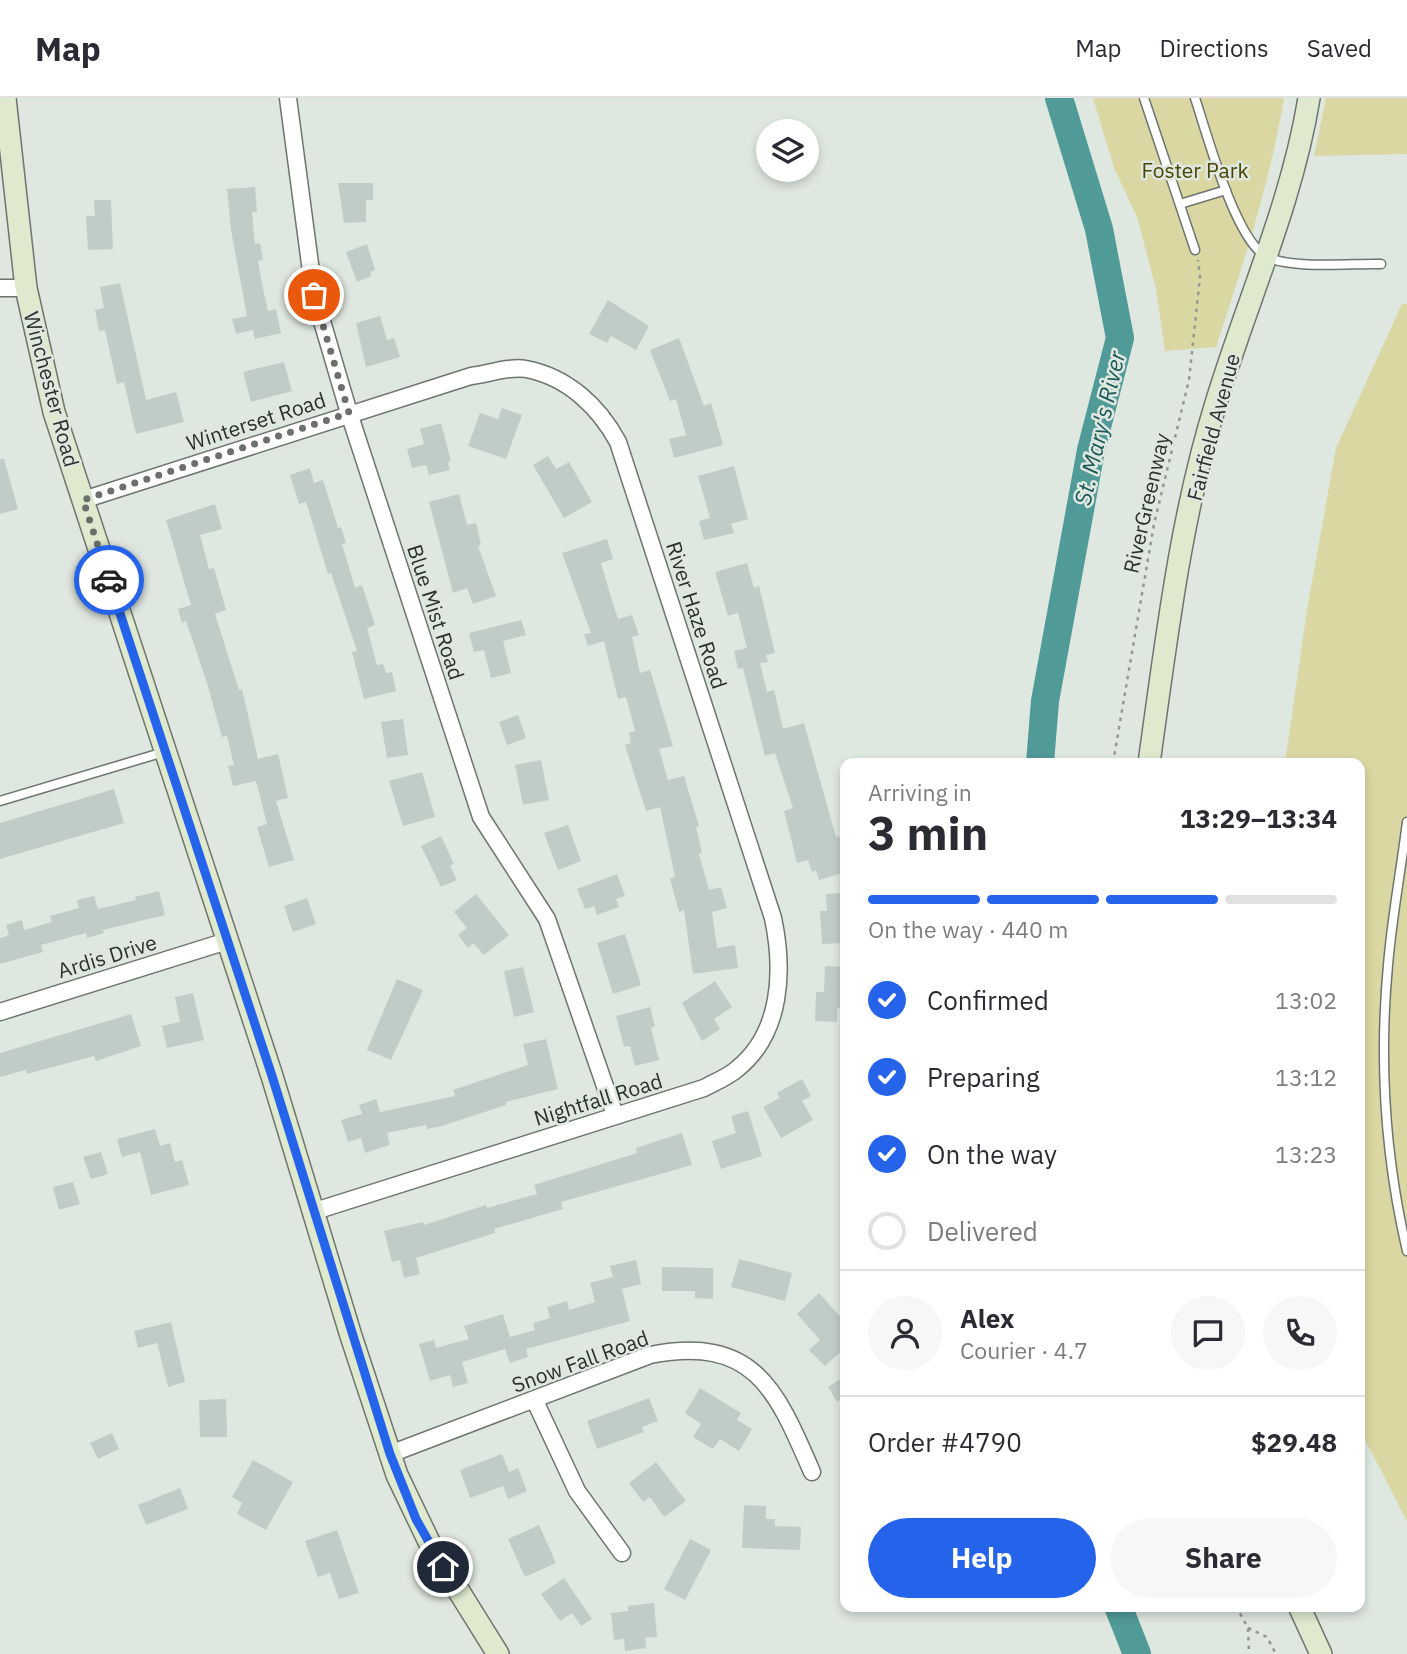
<!DOCTYPE html>
<html lang="en">
<head>
<meta charset="utf-8">
<style>
	body { margin:0; font-family:"IBM Plex Sans",sans-serif; background:#f7f7f7; color:#2b2b33; height:100vh; display:flex; flex-direction:column; font-size:26px; white-space:nowrap }
	* { box-sizing:border-box; margin:0 }
	p { font-size:23px; color:#7c7c81 }
	.icon { flex:none; width:38px; height:38px; fill:none; stroke:currentColor; stroke-width:2; stroke-linecap:round; stroke-linejoin:round }
	.map { position:relative; flex:1; overflow:hidden }
	.side { position:absolute; left:840px; top:660px; width:525px; height:854px; display:flex; flex-direction:column; background:#fff; border-radius:14px; box-shadow:0 4px 10px #0003 }
	.side>* { flex:none }
	.tools { position:absolute; left:756px; top:21px; display:grid; gap:14px }
	.tools a { display:grid; place-items:center; width:63px; height:63px; border-radius:50%; background:#fff; box-shadow:0 4px 10px #0003; font-size:35px }
	.pin { position:absolute; display:grid; place-items:center; width:60px; height:60px; color:#fff; margin:-30px; border:4px solid #fff; border-radius:50%; box-shadow:0 2px 7px #0007 }
	.courier { position:absolute; display:grid; place-items:center; width:70px; height:70px; margin:-35px; border:5px solid #2563eb; border-radius:50%; background:#fff; color:#222; box-shadow:0 2px 9px #0007 }
	.summary em { font-style:normal; font-weight:800 }
	.summary div { display:flex; flex-direction:column-reverse }
	.summary { display:flex; align-items:center; justify-content:space-between; height:119px; padding:0 28px }
	h1 { font-size:46px; font-weight:800; line-height:52px }
	.bar { display:grid; grid-template-columns:repeat(4,1fr); gap:10px 7px; align-content:center; height:84px; padding:0 28px }
	.bar i { height:9px; border-radius:5px; background:#e1e1e2 }
	.bar .current { background:#2563eb }
	.bar p { grid-column:span 4 }
	.line { display:flex; align-items:center; gap:18px; padding:0 28px; border-top:2px solid #e1e1e2 }
	.line div { flex:1 }
	.round { display:grid; place-items:center; flex:none; width:74px; height:74px; border-radius:37px; background:#f7f7f7 }
	ol { padding:0 28px; list-style:none }
	li { display:flex; align-items:center; gap:21px; height:77px }
	li p { margin-inline-start:auto }
	li .icon { padding:7px; border-radius:50%; background:#2563eb; color:#fff; stroke-width:4 }
	li:last-child { color:#7c7c81 }
	li i { width:38px; height:38px; border:4px solid #e1e1e2; border-radius:50% }
	.cta { display:flex; gap:14px; margin-top:auto; padding:14px 28px }
	.cta a { flex:1; height:80px; border-radius:42px; background:#2563eb; color:#fff; font-size:28px; font-weight:800; line-height:80px; text-align:center }
	.cta a+a { background:#f7f7f7; color:#2b2b33 }
	header { display:flex; align-items:center; gap:42px; box-sizing:border-box; height:98px; padding:0 35px; background:#fff; border-bottom:2px solid #e1e1e2 }
	header strong { font-size:33px }
	nav { display:flex; gap:38px; margin-inline-start:auto; font-size:24px }
	.map>svg:first-child { display:block }
	.green { fill:#dad7a2 }
	.lines { fill:none; stroke-linecap:round; stroke-linejoin:round }
	.river { stroke:#509a98; stroke-width:28 }
	.building { fill:#c0ccc7 }
	.lane-casing { stroke:#6e756f; stroke-width:11 }
	.street-casing { stroke:#6e756f; stroke-width:19 }
	.secondary-casing { stroke:#6e756f; stroke-width:24 }
	.path { stroke:#929892; stroke-width:2.5; stroke-dasharray:3.5 5; stroke-linecap:butt }
	.lane { stroke:#fff; stroke-width:8 }
	.street { stroke:#fff; stroke-width:16 }
	.secondary { stroke:#dfe9ce; stroke-width:21 }
	.done { stroke:#6b706b; stroke-width:7; stroke-dasharray:0 12.6 }
	.route { stroke:#2563eb; stroke-width:9 }
	.labels { text-anchor:middle; dominant-baseline:central; stroke-width:5; stroke-linejoin:round; paint-order:stroke }
	.park-label { font-size:21px; fill:#4b4500; stroke:#dfe8e0 }
	.street-label { font-size:21px; fill:#2c2f2c; stroke:#dfe8e0 }
	.water-label { font-size:23px; font-style:italic; fill:#1b5a58; stroke:#dfe8e0 }
</style>
</head>
<body>
<header>
<strong>Map</strong>
<nav><a>Map</a><a>Directions</a><a>Saved</a></nav>
</header>
<div class="map">
<svg width="1407" height="1556" viewBox="0 0 1407 1556">
	<rect width="100%" height="100%" fill="#dfe8e0"/>
	<g class="green">
		<path d="M1093,0H1284C1270,85 1243,167 1216,249L1165,253L1156,191L1137,119L1114,70Z"/>
		<polygon points="1326,0 1407,0 1407,56 1314,58"/>
		<polygon points="1402,206 1407,206 1407,1423 1360,1332 1360,665 1285,665 1307,512 1336,350"/>
	</g>
	<g class="lines">
		<g class="river">
			<polyline points="1040,665 1045,603 1091,352 1120,240 1099,131 1059,0"/>
			<polyline points="1118,1508 1137,1556"/>
		</g>
	</g>
	<g class="building">
		<polygon points="338,85 373,85 373,102 366,102 366,124 344,125"/>
		<polygon points="255,89 257,114 252,114 255,146 260,145 263,162 258,163 262,186 268,213 276,211 281,235 255,241 253,232 236,236 232,221 247,218 231,132 227,91"/>
		<polygon points="94,102 111,102 113,151 88,152 86,118 95,118"/>
		<polygon points="367,146 375,172 370,174 371,178 357,184 346,154"/>
		<polygon points="120,185 146,302 176,294 184,324 136,336 124,284 117,286 105,232 99,233 95,212 104,210 100,189"/>
		<polygon points="608,202 649,228 636,252 611,238 607,245 589,236"/>
		<polygon points="380,218 387,242 394,240 400,259 366,269 356,225"/>
		<polygon points="679,240 704,308 711,305 723,347 674,360 669,341 686,337 676,301 670,303 650,252"/>
		<polygon points="284,264 292,293 251,304 243,274"/>
		<polygon points="502,310 522,317 506,361 468,348 480,315 498,321"/>
		<polygon points="441,325 451,363 448,364 450,372 429,377 426,367 412,370 407,351 424,346 420,331"/>
		<polygon points="548,358 556,371 569,364 592,404 564,420 533,367"/>
		<polygon points="0,361 4,361 18,411 0,416"/>
		<polygon points="734,368 748,421 731,426 734,435 704,442 699,423 710,420 698,378"/>
		<polygon points="310,370 314,385 323,382 338,430 341,429 346,445 342,446 355,490 362,487 375,527 367,530 377,567 383,566 386,575 392,574 396,593 364,601 352,554 357,553 331,475 328,476 306,404 299,406 290,377"/>
		<polygon points="459,396 467,427 476,425 481,447 478,448 496,498 473,506 467,490 453,495 429,404"/>
		<polygon points="215,406 222,431 200,437 209,471 214,470 226,512 215,516 239,592 242,591 258,661 278,656 288,700 276,703 294,762 269,769 257,729 267,726 256,683 233,688 228,668 234,667 227,638 222,639 207,585 186,523 182,525 178,511 191,507 166,422"/>
		<polygon points="607,441 613,461 601,465 610,496 618,521 632,517 639,537 632,539 640,575 650,572 673,648 659,651 668,682 684,678 699,728 696,729 702,755 699,756 709,792 721,789 727,810 712,814 717,850 735,847 738,870 693,876 684,812 679,814 670,780 675,779 660,709 646,713 625,647 631,645 629,635 635,633 626,599 618,601 604,543 588,548 584,536 591,535 562,455"/>
		<polygon points="747,465 754,490 759,488 775,555 766,557 768,564 760,565 767,594 774,592 783,631 804,625 836,739 839,738 845,758 845,774 819,782 816,772 812,774 808,762 797,765 784,713 793,710 775,655 765,658 743,570 738,571 734,553 747,550 738,515 728,518 715,474"/>
		<polygon points="521,522 526,537 503,543 511,575 491,580 484,552 474,554 469,535"/>
		<polygon points="518,617 526,640 507,647 499,624"/>
		<polygon points="403,621 408,657 387,660 381,624"/>
		<polygon points="541,662 549,702 523,707 515,667"/>
		<polygon points="422,674 435,719 403,728 389,683"/>
		<polygon points="114,691 124,725 0,761 0,725"/>
		<polygon points="568,727 581,763 558,772 544,735"/>
		<polygon points="441,738 454,766 450,768 457,782 441,789 421,748"/>
		<polygon points="617,776 625,798 616,801 619,809 597,817 594,808 585,811 577,791"/>
		<polygon points="159,793 165,817 103,832 104,835 87,840 86,835 41,847 43,854 0,866 0,840 9,837 6,827 22,822 24,832 52,824 50,818 79,810 77,802 94,798 98,811 136,802 135,799"/>
		<polygon points="845,795 845,845 822,846 820,813 827,813 826,796"/>
		<polygon points="476,796 509,837 484,857 473,845 468,850 458,837 467,830 454,814"/>
		<polygon points="307,800 316,826 293,834 284,808"/>
		<polygon points="625,836 641,887 613,896 597,845"/>
		<polygon points="825,868 845,869 845,910 837,910 837,924 815,923 816,894 824,894"/>
		<polygon points="523,869 534,914 514,919 504,873"/>
		<polygon points="397,881 423,892 391,962 367,952"/>
		<polygon points="715,883 732,909 714,921 720,931 702,943 682,905"/>
		<polygon points="193,895 204,942 167,950 162,928 180,924 175,899"/>
		<polygon points="650,909 655,928 651,930 659,962 635,968 630,948 624,949 616,918"/>
		<polygon points="131,916 141,948 96,963 94,958 27,976 26,972 0,979 0,955"/>
		<polygon points="546,941 558,991 506,1004 506,1007 442,1028 427,1031 426,1027 387,1035 390,1047 365,1055 361,1040 348,1044 341,1022 362,1016 359,1007 376,1001 380,1014 455,998 453,992 528,967 523,946"/>
		<polygon points="802,981 811,998 802,1003 813,1022 781,1040 763,1009 780,1000 777,995"/>
		<polygon points="748,1013 762,1058 721,1071 712,1043 736,1035 731,1018"/>
		<polygon points="155,1031 160,1048 170,1045 175,1064 182,1062 189,1087 151,1097 140,1054 122,1059 117,1041"/>
		<polygon points="682,1035 692,1067 561,1104 563,1111 494,1131 495,1135 416,1160 420,1176 404,1180 400,1162 392,1164 384,1133 423,1124 424,1127 486,1107 487,1110 537,1096 534,1087 637,1055 636,1050"/>
		<polygon points="101,1054 108,1076 91,1081 83,1059"/>
		<polygon points="73,1084 80,1106 59,1112 53,1089"/>
		<polygon points="739,1161 792,1175 785,1203 731,1189"/>
		<polygon points="636,1162 641,1186 622,1191 630,1223 526,1251 528,1259 510,1265 505,1251 462,1264 468,1285 453,1289 450,1277 430,1283 419,1246 434,1242 436,1250 469,1241 464,1228 503,1216 510,1239 535,1232 533,1225 550,1220 547,1209 567,1203 569,1212 595,1204 590,1185 613,1179 610,1168"/>
		<polygon points="662,1169 713,1170 713,1201 695,1200 695,1193 662,1193"/>
		<polygon points="819,1195 845,1224 845,1250 825,1268 809,1252 820,1242 797,1216"/>
		<polygon points="171,1224 185,1284 168,1289 157,1245 138,1250 134,1233"/>
		<polygon points="845,1278 845,1298 837,1304 828,1289"/>
		<polygon points="700,1290 741,1315 737,1322 752,1331 739,1353 720,1341 713,1351 693,1339 701,1326 685,1315"/>
		<polygon points="649,1300 658,1323 642,1329 644,1334 597,1351 587,1323"/>
		<polygon points="226,1301 227,1339 200,1339 199,1302"/>
		<polygon points="112,1335 119,1351 98,1361 90,1345"/>
		<polygon points="502,1356 509,1374 518,1370 527,1393 508,1401 503,1388 470,1400 460,1372"/>
		<polygon points="253,1362 293,1384 266,1432 237,1416 242,1405 232,1399"/>
		<polygon points="656,1364 686,1403 664,1419 650,1399 643,1404 629,1385"/>
		<polygon points="180,1390 188,1411 146,1427 138,1407"/>
		<polygon points="744,1407 766,1408 766,1421 775,1421 775,1428 801,1429 800,1452 742,1450"/>
		<polygon points="539,1427 556,1465 525,1479 508,1441"/>
		<polygon points="337,1432 359,1495 339,1501 330,1475 318,1479 305,1443"/>
		<polygon points="690,1441 711,1452 685,1502 664,1491"/>
		<polygon points="564,1480 592,1521 581,1528 572,1515 560,1523 541,1496"/>
		<polygon points="654,1505 657,1539 645,1540 646,1550 625,1553 624,1541 614,1542 611,1515 628,1513 628,1508"/>
	</g>
	<g class="lines">
		<g class="lane-casing">
			<g id="lane">
				<polyline points="1144,0 1195,152"/>
				<path d="M1195,0C1207,36 1234,137 1264,157C1285,172 1354,165 1381,166"/>
				<polyline points="1180,106 1226,92"/>
				<polyline points="0,703 164,654"/>
				<path d="M1407,724C1401,772 1392,819 1388,867C1379,963 1385,1059 1407,1153"/>
			</g>
		</g>
		<g class="street-casing">
			<g id="street">
				<polyline points="288,0 314,196 349,315 481,719 547,821 615,1017"/>
				<polyline points="0,190 26,190"/>
				<path d="M83,402L471,278C488,276 510,268 526,271C568,279 599,309 618,344L773,820C784,872 782,935 737,971C728,979 715,984 704,990L312,1114"/>
				<polyline points="0,914 227,843"/>
				<polyline points="535,1303 577,1393 622,1455"/>
				<path d="M390,1356L650,1257C754,1237 776,1291 812,1374"/>
			</g>
		</g>
		<g class="secondary-casing">
			<g id="secondary">
				<polyline points="5,0 26,190 54,314 272,978 351,1238 397,1377 432,1450 498,1556"/>
				<path d="M1149,665C1166,545 1180,421 1216,305C1247,203 1292,105 1309,0"/>
				<polyline points="1299,1508 1321,1556"/>
			</g>
		</g>
		<g class="path">
			<polyline points="1113,665 1154,426 1189,282 1200,179 1198,162"/>
			<polyline points="1236,1508 1248,1530 1249,1556"/>
			<polyline points="1248,1530 1267,1539 1276,1556"/>
		</g>
		<use href="#lane" class="lane"/>
		<use href="#street" class="street"/>
		<use href="#secondary" class="secondary"/>
	</g>
	<g class="lines">
		<polyline class="done" points="109,482 83,402 349,315 314,197"/>
		<polyline class="route" points="109,482 272,978 390,1356 416,1421 443,1469"/>
	</g>
	<g class="labels">
		<g class="park-label">
			<text x="1195" y="72">Foster Park</text>
		</g>
		<g class="street-label">
			<text transform="translate(52 291) rotate(75)">Winchester Road</text>
			<text transform="translate(256 323) rotate(-18)">Winterset Road</text>
			<text transform="translate(1213 329) rotate(-75)">Fairfield Avenue</text>
			<text transform="translate(1146 405) rotate(-77)">RiverGreenway</text>
			<text transform="translate(436 514) rotate(72)">Blue Mist Road</text>
			<text transform="translate(697 517) rotate(72)">River Haze Road</text>
			<text transform="translate(107 858) rotate(-17)">Ardis Drive</text>
			<text transform="translate(598 1001) rotate(-17)">Nightfall Road</text>
			<text transform="translate(580 1263) rotate(-20)">Snow Fall Road</text>
		</g>
		<g class="water-label">
			<text transform="translate(1099 330) rotate(-77)">St. Mary's River</text>
		</g>
	</g>
</svg>
<div class="tools">
<a><svg class="icon" aria-label="layers" viewBox="0 0 24 24"><path d="M12 4l9 5-9 5-9-5zM3 14l9 5 9-5"/></svg></a>
</div>
<div class="pin" style="left:314px;top:197px;background:#ea580c"><svg class="icon" aria-label="bag" viewBox="0 0 24 24"><path d="M5 8h14l-1 12H6zM9 8a3 3 0 0 1 6 0"/></svg></div>
<div class="pin" style="left:443px;top:1469px;background:#1f2937"><svg class="icon" aria-label="home" viewBox="0 0 24 24"><path d="M3 11l9-7 9 7M6 9v11h12V9"/></svg></div>
<div class="courier" style="left:109px;top:482px"><svg class="icon" aria-label="car" viewBox="0 0 24 24"><path d="M5 17H2v-5l4-1 3-4h7l3 4 3 1v5h-3M9 17h6M6 11h13"/><circle cx="7" cy="17" r="2"/><circle cx="17" cy="17" r="2"/></svg></div>
<section class="side">
<div class="summary"><div><h1>3 min</h1><p>Arriving in</p></div><em>13:29–13:34</em></div>
<div class="bar"><i class="current"></i><i class="current"></i><i class="current"></i><i></i><p>On the way · 440 m</p></div>
<ol>
<li><svg class="icon" aria-label="check" viewBox="0 0 24 24"><path d="M5 12l5 5 9-10"/></svg>Confirmed<p>13:02</p></li>
<li><svg class="icon" aria-label="check" viewBox="0 0 24 24"><path d="M5 12l5 5 9-10"/></svg>Preparing<p>13:12</p></li>
<li><svg class="icon" aria-label="check" viewBox="0 0 24 24"><path d="M5 12l5 5 9-10"/></svg>On the way<p>13:23</p></li>
<li><i></i>Delivered</li>
</ol>
<div class="line" style="height:126px"><a class="round"><svg class="icon" aria-label="person" viewBox="0 0 24 24"><circle cx="12" cy="8" r="4"/><path d="M4 21q1-7 8-7t8 7"/></svg></a><div><b>Alex</b><p>Courier · 4.7</p></div><a class="round"><svg class="icon" aria-label="chat" viewBox="0 0 24 24"><path d="M4 5h16v11H9l-5 4z"/></svg></a><a class="round"><svg class="icon" aria-label="phone" viewBox="0 0 24 24"><path d="M5 4h4l2 5-3 2q2 4 5 5l2-3 5 2v4C11 20 4 13 5 4z"/></svg></a></div>
<div class="line" style="height:91px"><div>Order #4790</div><b>$29.48</b></div>
<div class="cta"><a>Help</a><a>Share</a></div>
</section>
</div>
</body>
</html>
